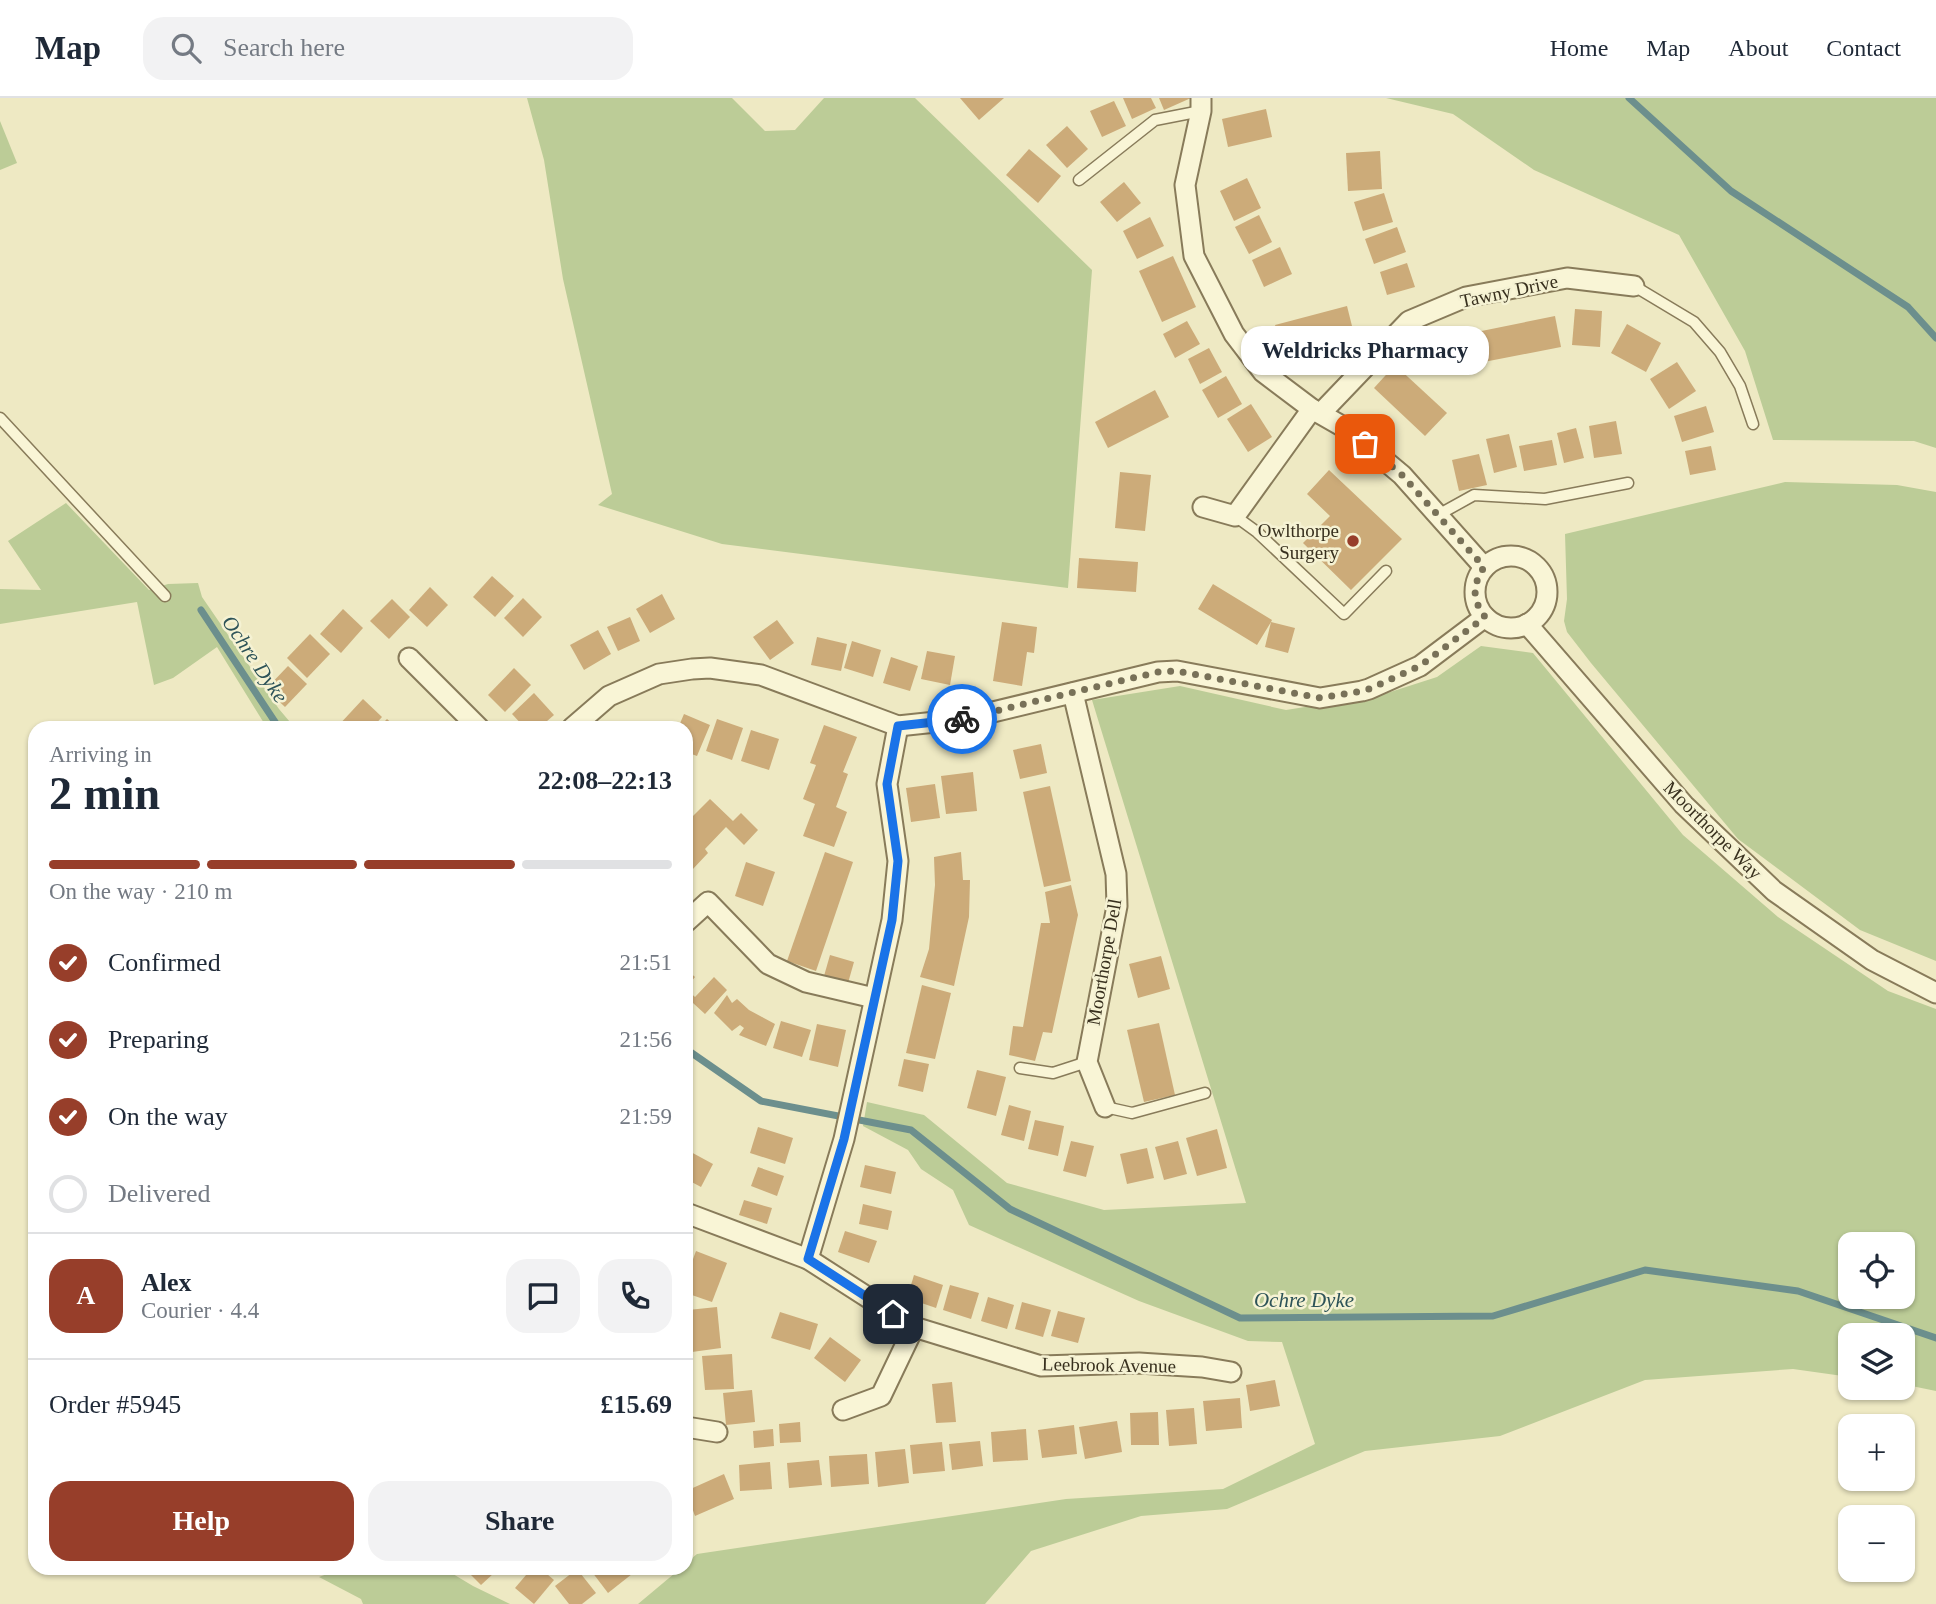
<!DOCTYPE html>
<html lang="en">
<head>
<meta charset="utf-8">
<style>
	body { margin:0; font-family:"Times New Roman",serif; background:#f2f2f3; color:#1f2937; height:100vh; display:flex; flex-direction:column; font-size:26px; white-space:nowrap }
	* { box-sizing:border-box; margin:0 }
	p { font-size:23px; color:#747a83 }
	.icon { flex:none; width:38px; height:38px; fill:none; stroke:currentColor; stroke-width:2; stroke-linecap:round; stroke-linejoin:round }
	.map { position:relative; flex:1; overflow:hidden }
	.side { position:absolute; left:28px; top:623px; width:665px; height:854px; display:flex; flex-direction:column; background:#fff; border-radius:21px; box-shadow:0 2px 5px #0004 }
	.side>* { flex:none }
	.buttons { position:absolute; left:1838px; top:1134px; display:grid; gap:14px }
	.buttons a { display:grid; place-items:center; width:77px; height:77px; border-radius:14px; background:#fff; box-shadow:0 2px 5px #0004; font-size:35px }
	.pin { position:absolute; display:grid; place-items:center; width:60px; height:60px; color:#fff; margin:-30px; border-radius:14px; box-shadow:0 4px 10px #0006 }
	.courier { position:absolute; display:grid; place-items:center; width:70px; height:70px; margin:-35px; border:5px solid #1a73e8; border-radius:50%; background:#fff; color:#222; box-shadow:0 2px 9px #0007 }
	.bubble { position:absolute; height:49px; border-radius:21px; background:#fff; box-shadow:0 2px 5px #0004; font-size:23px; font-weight:600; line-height:49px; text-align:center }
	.headline em { font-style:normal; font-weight:600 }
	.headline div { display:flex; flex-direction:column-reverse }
	.headline { display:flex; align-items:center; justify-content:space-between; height:119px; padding:0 21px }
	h1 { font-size:46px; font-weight:600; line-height:52px }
	.bar { display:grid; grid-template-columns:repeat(4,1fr); gap:10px 7px; align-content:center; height:84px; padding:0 21px }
	.bar i { height:9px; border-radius:5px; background:#e0e1e3 }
	.bar .active { background:#973e2a }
	.bar p { grid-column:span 4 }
	.line { display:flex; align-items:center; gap:18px; padding:0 21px; border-top:2px solid #e0e1e3 }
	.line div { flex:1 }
	.round { display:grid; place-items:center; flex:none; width:74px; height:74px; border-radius:21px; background:#f2f2f3 }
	ol { padding:0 21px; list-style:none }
	li { display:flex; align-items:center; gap:21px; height:77px }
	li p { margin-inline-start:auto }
	li .icon { padding:7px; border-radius:50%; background:#973e2a; color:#fff; stroke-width:4 }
	li:last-child { color:#747a83 }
	li i { width:38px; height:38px; border:4px solid #e0e1e3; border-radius:50% }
	.action { display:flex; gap:14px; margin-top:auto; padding:14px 21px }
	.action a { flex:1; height:80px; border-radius:21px; background:#973e2a; color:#fff; font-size:28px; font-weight:600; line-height:80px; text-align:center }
	.action a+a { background:#f2f2f3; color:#1f2937 }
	header { display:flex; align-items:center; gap:42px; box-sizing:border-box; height:98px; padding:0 35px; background:#fff; border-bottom:2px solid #e0e1e3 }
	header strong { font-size:33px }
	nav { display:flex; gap:38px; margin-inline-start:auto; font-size:24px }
	.search { width:490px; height:63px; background:#f2f2f3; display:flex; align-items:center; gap:18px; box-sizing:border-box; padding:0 24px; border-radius:21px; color:#747a83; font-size:26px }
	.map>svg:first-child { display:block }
	.green { fill:#bccc97; fill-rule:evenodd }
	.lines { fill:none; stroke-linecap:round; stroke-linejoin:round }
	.stream { stroke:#6c8f8d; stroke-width:7 }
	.building { fill:#ccab79 }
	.lane-casing { stroke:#887b5a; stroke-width:13 }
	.street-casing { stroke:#887b5a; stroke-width:23 }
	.lane { stroke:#f9f5d6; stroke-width:10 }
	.street { stroke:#f9f5d6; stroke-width:19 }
	.done { stroke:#787158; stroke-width:7; stroke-dasharray:0 12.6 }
	.route { stroke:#1a73e8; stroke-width:9 }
	.poi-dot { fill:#973e2a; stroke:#f5f2d3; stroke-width:2.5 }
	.labels { text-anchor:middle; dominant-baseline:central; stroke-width:5; stroke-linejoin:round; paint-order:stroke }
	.street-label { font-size:19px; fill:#38301e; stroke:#f5f2d3 }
	.poi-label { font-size:19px; fill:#38301e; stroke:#f5f2d3; text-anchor:end }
	.water-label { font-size:21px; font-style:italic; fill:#2d5358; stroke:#f5f2d3 }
</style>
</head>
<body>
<header>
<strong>Map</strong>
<div class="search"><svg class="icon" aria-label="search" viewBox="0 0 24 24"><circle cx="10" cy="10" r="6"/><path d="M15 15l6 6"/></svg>Search here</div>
<nav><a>Home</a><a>Map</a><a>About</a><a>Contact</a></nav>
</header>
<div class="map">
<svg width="1936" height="1506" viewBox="0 0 1936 1506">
	<rect width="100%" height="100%" fill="#eee9c3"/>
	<g class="green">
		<polygon points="527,0 732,0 765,33 795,32 824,0 915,0 1092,172 1068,490 722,446 598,407 612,396 563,181 544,62"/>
		<polygon points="1386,0 1936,0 1936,350 1914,343 1773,342 1745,253 1679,137 1534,72 1453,16"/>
		<polygon points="0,23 17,65 0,72"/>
		<polygon points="1785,384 1897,387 1936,394 1936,863 1860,832 1738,741 1591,565 1567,534 1564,523 1567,501 1565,436"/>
		<polygon points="66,405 149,492 168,486 198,485 202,499 279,611 295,630 267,630 217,549 173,580 154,587 137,504 0,526 0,491 41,492 8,443"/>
		<path d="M1481,548L1533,555L1683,737L1778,819L1888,893L1936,911V1293L1902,1286V1237H1850V1279L1793,1271L1645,1282L1500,1338L1365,1353L1227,1411L1141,1418L1031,1453L985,1506H638L681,1470H686V1465L697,1456L1066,1401L1223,1391L1315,1346L1282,1244L1248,1243L1139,1203L969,1127L953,1092L921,1071L908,1052L863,1028L867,1004L924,1017L1007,1085L1104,1112L1246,1105L1092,602L1180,588L1286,612L1381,597L1437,579ZM1850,1146H1902V1199H1850Z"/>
		<polygon points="343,1470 443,1470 473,1488 510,1506 363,1506 361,1501 319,1479"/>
	</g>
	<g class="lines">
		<g class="stream">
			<polyline points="1629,0 1731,93 1908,209 1936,240"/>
			<polyline points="201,512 279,630"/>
			<polyline points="686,951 761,1003 911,1032 1010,1111 1240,1220 1493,1218 1645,1172 1798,1193 1936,1240"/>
		</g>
	</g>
	<g class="building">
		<polygon points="960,0 1004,0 979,22"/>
		<polygon points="1123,0 1151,0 1156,10 1132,21"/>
		<polygon points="1159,0 1191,0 1164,12"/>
		<polygon points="1114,3 1126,28 1102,39 1090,13"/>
		<polygon points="1266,11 1272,39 1228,49 1222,21"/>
		<polygon points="1067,28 1088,51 1067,70 1046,47"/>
		<polygon points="1029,51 1061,78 1038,105 1006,77"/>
		<polygon points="1380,53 1382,91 1348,93 1346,55"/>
		<polygon points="1247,80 1261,110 1234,123 1220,93"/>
		<polygon points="1124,84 1141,105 1117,124 1100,104"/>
		<polygon points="1384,95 1393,124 1363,133 1354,104"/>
		<polygon points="1259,117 1272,144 1249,156 1235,129"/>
		<polygon points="1150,119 1164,148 1137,161 1123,133"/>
		<polygon points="1397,129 1406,154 1374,166 1365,141"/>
		<polygon points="1280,149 1292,176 1264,189 1252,162"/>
		<polygon points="1173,158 1196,209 1162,224 1139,173"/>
		<polygon points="1407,165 1415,189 1387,197 1380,174"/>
		<polygon points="1347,208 1355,240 1284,259 1275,227"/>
		<polygon points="1575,211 1602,213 1600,249 1572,247"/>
		<polygon points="1555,218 1561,249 1453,270 1447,240"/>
		<polygon points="1187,223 1200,246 1175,260 1163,236"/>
		<polygon points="1627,226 1661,245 1646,274 1611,255"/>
		<polygon points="1209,250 1222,274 1200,286 1188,261"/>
		<polygon points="1677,264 1696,293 1669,311 1650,281"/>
		<polygon points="1395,267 1447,315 1425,338 1374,290"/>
		<polygon points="1226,278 1242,306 1218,320 1202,292"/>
		<polygon points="1155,292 1169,319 1108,350 1095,324"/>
		<polygon points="1251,306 1272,339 1248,354 1227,321"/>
		<polygon points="1706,308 1714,334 1682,344 1674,318"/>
		<polygon points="1616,323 1622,356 1594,360 1589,328"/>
		<polygon points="1576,330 1584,360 1564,365 1557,335"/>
		<polygon points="1509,336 1517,369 1494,375 1486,341"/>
		<polygon points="1552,342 1557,367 1524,373 1519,348"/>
		<polygon points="1711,348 1716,372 1690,377 1685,353"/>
		<polygon points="1479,356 1487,387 1459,393 1452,362"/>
		<polygon points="1329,372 1402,441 1351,492 1303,445 1330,418 1307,396"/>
		<polygon points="1120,374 1151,377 1145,433 1115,430"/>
		<polygon points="1079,460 1138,464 1136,494 1077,490"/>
		<polygon points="492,478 514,498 495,519 473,499"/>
		<polygon points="1213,486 1272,522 1271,524 1295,530 1288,555 1265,549 1271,524 1257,547 1198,511"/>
		<polygon points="430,489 448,507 427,529 409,512"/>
		<polygon points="662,496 675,521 650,535 636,511"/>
		<polygon points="523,500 542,519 523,539 504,520"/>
		<polygon points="392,501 410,519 389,541 370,523"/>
		<polygon points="343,511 363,530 341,555 320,536"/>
		<polygon points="630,519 640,543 618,553 607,529"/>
		<polygon points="777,522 794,545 770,562 753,539"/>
		<polygon points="1002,524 1037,529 1034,555 1027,554 1022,588 993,583"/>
		<polygon points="598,532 611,556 584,572 570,547"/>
		<polygon points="310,536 330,556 307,580 287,560"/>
		<polygon points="817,539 847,546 841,573 811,567"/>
		<polygon points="852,543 881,552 873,579 844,570"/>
		<polygon points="927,553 955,558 950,587 921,581"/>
		<polygon points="891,559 918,568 910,593 883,585"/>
		<polygon points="288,568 307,586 285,609 266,591"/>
		<polygon points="514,570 531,587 505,614 488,597"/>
		<polygon points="534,595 554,617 539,630 525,630 512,616"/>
		<polygon points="363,601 382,619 372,630 338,630 337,629"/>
		<polygon points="684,616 710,627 697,658 686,654 686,630 678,630"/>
		<polygon points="387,621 397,630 378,630"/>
		<polygon points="717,621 743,630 732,662 706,653"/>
		<polygon points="824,627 857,639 843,674 848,676 836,709 847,714 834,749 803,738 815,706 803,701 816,667 810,665"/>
		<polygon points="751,632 779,641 769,672 741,663"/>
		<polygon points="1041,646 1047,675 1020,681 1013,652"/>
		<polygon points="973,674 977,713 946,716 941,678"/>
		<polygon points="935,686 940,720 911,724 906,690"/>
		<polygon points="1050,688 1071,783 1044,789 1023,694"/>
		<polygon points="710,701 733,723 741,715 758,732 744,747 726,729 705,751 708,755 692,772 686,767 686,725"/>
		<polygon points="825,754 853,764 816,873 787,863"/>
		<polygon points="961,754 963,782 970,782 969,819 954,888 920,879 929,851 935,787 934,759"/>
		<polygon points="746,764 775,774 763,808 735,798"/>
		<polygon points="1071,787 1078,817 1052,935 1043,934 1035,963 1009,957 1013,928 1023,929 1041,825 1050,825 1045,794"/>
		<polygon points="830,857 854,864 848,885 824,878"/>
		<polygon points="1161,858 1170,891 1138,900 1129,866"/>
		<polygon points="686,871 695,879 686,890"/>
		<polygon points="714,879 727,892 705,916 693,905 686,913 686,891 695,899"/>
		<polygon points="922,887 951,895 935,961 906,955"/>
		<polygon points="727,897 732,905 737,901 749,912 775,926 766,948 739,937 744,930 740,927 732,933 714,915"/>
		<polygon points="781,923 811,932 802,959 773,950"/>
		<polygon points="1159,925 1175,997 1144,1004 1127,932"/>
		<polygon points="817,926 846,932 838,969 809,962"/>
		<polygon points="904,961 929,966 923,994 898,988"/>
		<polygon points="977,972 1006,979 996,1018 967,1010"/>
		<polygon points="1009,1007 1031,1013 1024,1043 1001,1037"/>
		<polygon points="1035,1022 1064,1028 1058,1058 1028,1051"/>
		<polygon points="758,1029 793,1040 785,1066 750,1055"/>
		<polygon points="1217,1031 1227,1070 1197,1078 1186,1040"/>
		<polygon points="1071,1043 1094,1048 1086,1079 1063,1073"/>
		<polygon points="1178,1043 1187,1076 1164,1082 1155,1049"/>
		<polygon points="1147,1050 1154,1080 1127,1086 1120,1056"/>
		<polygon points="689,1053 713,1066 701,1089 686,1081 686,1059"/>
		<polygon points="865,1067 896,1074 891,1096 860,1089"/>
		<polygon points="758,1069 784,1078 777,1098 751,1088"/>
		<polygon points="744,1102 772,1110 767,1126 739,1117"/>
		<polygon points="863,1106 892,1113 888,1132 859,1126"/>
		<polygon points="845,1133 877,1143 869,1165 838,1154"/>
		<polygon points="696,1153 727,1165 712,1204 686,1195 686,1180"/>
		<polygon points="914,1177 943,1187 936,1210 907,1200"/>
		<polygon points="950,1187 979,1195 971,1221 943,1212"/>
		<polygon points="988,1199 1014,1207 1007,1231 981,1223"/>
		<polygon points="1022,1204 1051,1212 1043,1239 1015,1231"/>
		<polygon points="717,1209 721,1250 692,1254 688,1212"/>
		<polygon points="1058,1213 1085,1220 1078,1245 1051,1238"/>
		<polygon points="780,1214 818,1226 810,1252 771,1240"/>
		<polygon points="830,1239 861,1262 845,1284 814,1260"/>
		<polygon points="732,1256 734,1291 705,1292 702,1258"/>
		<polygon points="1275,1282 1280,1308 1250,1313 1246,1287"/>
		<polygon points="952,1284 956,1324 936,1325 932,1286"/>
		<polygon points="752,1292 755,1324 726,1327 723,1295"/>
		<polygon points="1240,1300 1242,1330 1206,1333 1203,1303"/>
		<polygon points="1194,1310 1197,1346 1169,1348 1166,1312"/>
		<polygon points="1158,1314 1159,1347 1131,1347 1130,1315"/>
		<polygon points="1117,1323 1122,1354 1085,1361 1079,1329"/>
		<polygon points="800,1324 801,1344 780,1345 779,1326"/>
		<polygon points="1074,1327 1077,1356 1042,1360 1038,1332"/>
		<polygon points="773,1331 774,1348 754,1350 753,1333"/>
		<polygon points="1026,1331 1028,1362 993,1364 991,1334"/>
		<polygon points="980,1343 983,1368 952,1372 949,1346"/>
		<polygon points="942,1344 945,1373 913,1376 910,1347"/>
		<polygon points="905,1351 909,1385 878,1389 875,1354"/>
		<polygon points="867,1356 869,1386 831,1389 829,1358"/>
		<polygon points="819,1362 822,1387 789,1390 787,1365"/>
		<polygon points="770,1364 772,1391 740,1393 739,1367"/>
		<polygon points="724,1376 734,1401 695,1418 686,1393"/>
		<polygon points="470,1470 489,1470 494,1475 481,1487 467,1473"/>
		<polygon points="532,1470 540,1470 554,1482 534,1506 515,1490"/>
		<polygon points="589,1470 627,1470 632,1476 608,1495"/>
		<polygon points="577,1471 596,1495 582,1506 569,1506 555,1488"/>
	</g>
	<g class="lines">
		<g class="lane-casing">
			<g id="lane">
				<polyline points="1079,82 1155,22 1201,13"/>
				<polyline points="1634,188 1694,224 1720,254 1740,288 1753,326"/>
				<polyline points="0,320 165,498"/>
				<polyline points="1438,417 1474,397 1545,401 1628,385"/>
				<polyline points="1235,418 1257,434 1344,516 1386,473"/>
				<polyline points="1020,970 1053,975 1087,964"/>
				<polyline points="1105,1009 1132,1015 1205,995"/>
			</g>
		</g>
		<g class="street-casing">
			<g id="street">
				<polyline points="1201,0 1201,13 1185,87 1194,158 1234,236 1263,274 1312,311 1347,331 1402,377 1484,469"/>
				<polyline points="1321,315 1409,223 1466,199 1567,180 1634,188"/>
				<polyline points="1203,409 1235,418 1312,311"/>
				<circle cx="1511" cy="494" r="36"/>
				<polyline points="1527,526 1684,707 1774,793 1872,862 1936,895"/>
				<polyline points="409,560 479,630"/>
				<polyline points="1073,595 1116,776 1117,808 1087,964 1105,1009"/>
				<polyline points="572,630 609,598 659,576 692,571 710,570 761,577 898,628 964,621 1158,574 1177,573 1320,600 1362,593 1369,591 1420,568 1485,519"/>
				<polyline points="686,824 708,804 768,866 806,884 874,900"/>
				<polyline points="686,1115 808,1161 914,1229 1041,1268 1139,1265 1202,1269 1231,1274"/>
				<polyline points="808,1161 844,1041 892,822 898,763 887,686 898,628"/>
				<polyline points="843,1312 881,1298 914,1229"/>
				<polyline points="686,1329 717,1334"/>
			</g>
		</g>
		<use href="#lane" class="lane"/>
		<use href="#street" class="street"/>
	</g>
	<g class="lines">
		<path class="done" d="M962,621L1158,574L1177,573L1320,600L1362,593L1369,591L1420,568L1485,519C1472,501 1472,488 1484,469L1402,377L1365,346"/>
		<polyline class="route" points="893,1216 808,1161 844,1041 892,822 898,763 887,686 898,628 962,621"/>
	</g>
	<circle class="poi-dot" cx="1353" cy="443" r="7"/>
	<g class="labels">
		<g class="street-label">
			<text transform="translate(1509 193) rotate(-12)">Tawny Drive</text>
			<text transform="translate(1713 732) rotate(45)">Moorthorpe Way</text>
			<text transform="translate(1104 864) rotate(-80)">Moorthorpe Dell</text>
			<text transform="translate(1109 1267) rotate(1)">Leebrook Avenue</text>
		</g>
		<g class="poi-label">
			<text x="1339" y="432">Owlthorpe<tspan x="1339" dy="22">Surgery</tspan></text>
		</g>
		<g class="water-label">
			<text transform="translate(255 561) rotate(56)">Ochre Dyke</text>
			<text x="1304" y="1202">Ochre Dyke</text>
		</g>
	</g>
</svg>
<div class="buttons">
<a><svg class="icon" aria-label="locate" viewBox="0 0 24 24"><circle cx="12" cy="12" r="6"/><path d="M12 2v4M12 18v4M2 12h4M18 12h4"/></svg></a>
<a><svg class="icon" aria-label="layers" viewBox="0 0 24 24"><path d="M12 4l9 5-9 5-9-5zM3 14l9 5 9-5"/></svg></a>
<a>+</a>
<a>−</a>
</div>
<div class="pin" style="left:1365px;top:346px;background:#ea580c"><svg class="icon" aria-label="bag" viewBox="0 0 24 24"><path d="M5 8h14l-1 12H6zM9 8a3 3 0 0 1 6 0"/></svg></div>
<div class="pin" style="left:893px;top:1216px;background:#1f2937"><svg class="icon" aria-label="home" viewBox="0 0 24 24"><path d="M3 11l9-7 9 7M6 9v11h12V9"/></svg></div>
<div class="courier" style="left:962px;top:621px"><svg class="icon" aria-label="bike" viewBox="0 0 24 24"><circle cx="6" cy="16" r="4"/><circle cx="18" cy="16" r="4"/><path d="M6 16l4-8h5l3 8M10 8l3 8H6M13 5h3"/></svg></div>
<div class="bubble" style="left:1241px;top:228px;width:248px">Weldricks Pharmacy</div>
<section class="side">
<div class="headline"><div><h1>2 min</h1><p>Arriving in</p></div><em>22:08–22:13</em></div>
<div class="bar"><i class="active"></i><i class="active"></i><i class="active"></i><i></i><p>On the way · 210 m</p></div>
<ol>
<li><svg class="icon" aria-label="check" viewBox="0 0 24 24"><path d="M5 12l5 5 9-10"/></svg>Confirmed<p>21:51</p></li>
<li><svg class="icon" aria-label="check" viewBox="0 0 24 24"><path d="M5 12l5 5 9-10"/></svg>Preparing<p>21:56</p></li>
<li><svg class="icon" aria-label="check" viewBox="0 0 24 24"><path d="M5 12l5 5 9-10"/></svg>On the way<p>21:59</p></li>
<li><i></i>Delivered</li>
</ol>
<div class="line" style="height:126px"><b class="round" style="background:#973e2a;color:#fff">A</b><div><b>Alex</b><p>Courier · 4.4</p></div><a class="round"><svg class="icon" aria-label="chat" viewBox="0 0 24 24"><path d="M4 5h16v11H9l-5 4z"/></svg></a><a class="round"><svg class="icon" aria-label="phone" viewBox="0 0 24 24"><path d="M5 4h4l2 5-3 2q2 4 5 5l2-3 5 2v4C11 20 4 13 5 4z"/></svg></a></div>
<div class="line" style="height:91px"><div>Order #5945</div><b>£15.69</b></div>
<div class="action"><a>Help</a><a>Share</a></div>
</section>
</div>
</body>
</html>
